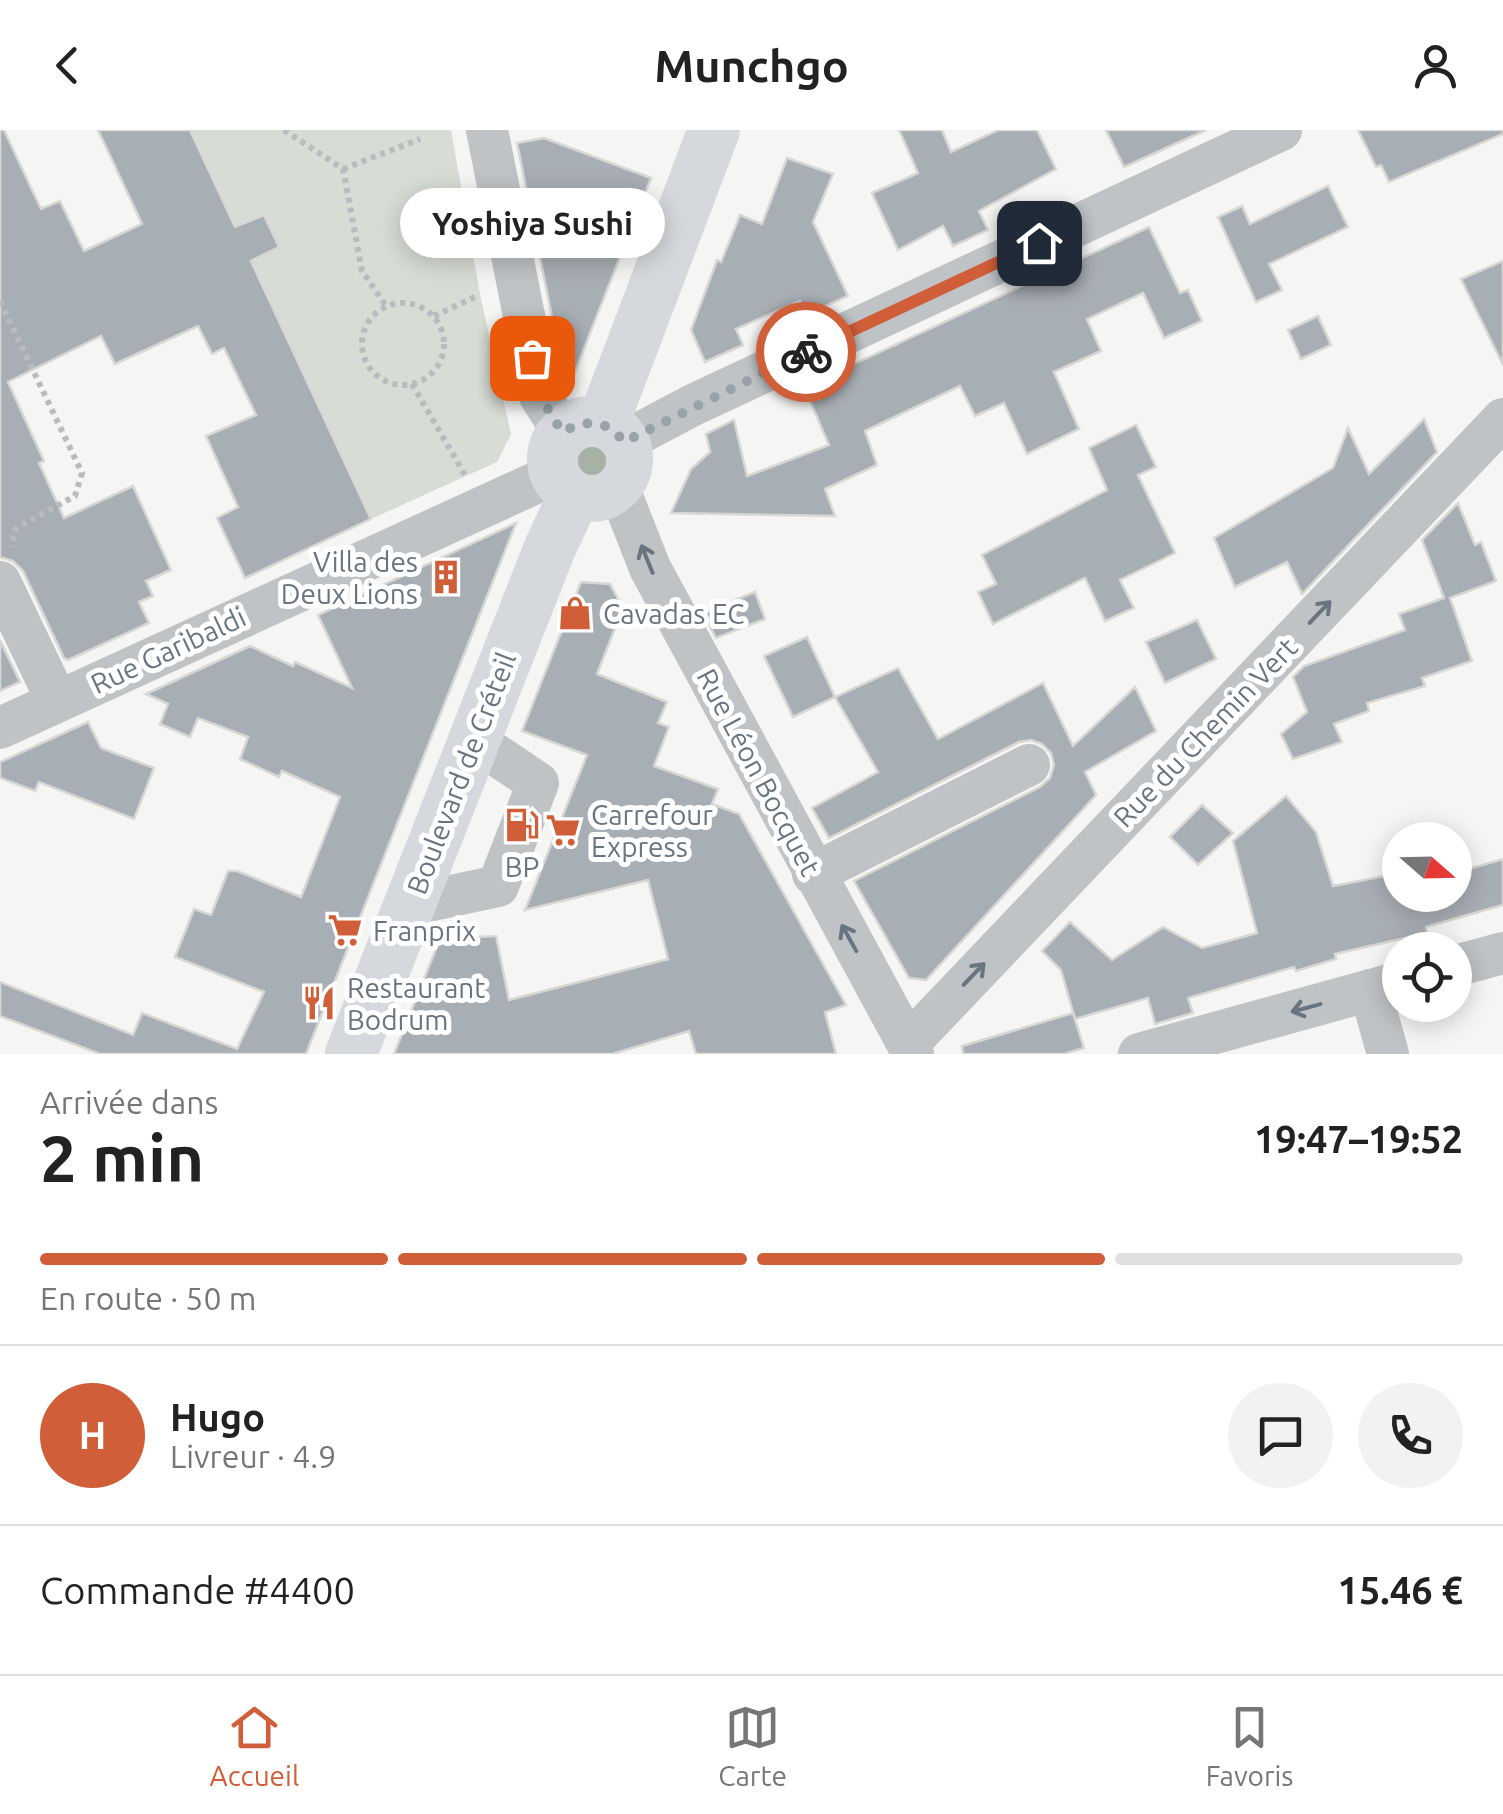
<!DOCTYPE html>
<html lang="fr">
<head>
<meta charset="utf-8">
<style>
	body { margin:0; font-family:Ubuntu,sans-serif; background:#f2f2f2; color:#222; height:100vh; display:flex; flex-direction:column; font-size:38px; white-space:nowrap }
	* { box-sizing:border-box; margin:0 }
	p { font-size:32px; color:#767676 }
	.icon { flex:none; width:55px; height:55px; fill:none; stroke:currentColor; stroke-width:2; stroke-linecap:round; stroke-linejoin:round }
	.map { position:relative; height:924px; overflow:hidden }
	.sheet { display:flex; flex-direction:column; background:#fff; flex:1 }
	.sheet>* { flex:none }
	.needle { width:65px; rotate:110deg }
	.fabs { position:absolute; left:1382px; top:692px; display:grid; gap:20px }
	.fabs a { display:grid; place-items:center; width:90px; height:90px; border-radius:50%; background:#fff; box-shadow:0 5px 25px #0003; font-size:50px }
	.pin { position:absolute; display:grid; place-items:center; width:85px; height:85px; color:#fff; margin:-42px; border-radius:20px; box-shadow:0 5px 15px #0006 }
	.courier { position:absolute; display:grid; place-items:center; width:100px; height:100px; margin:-50px; border:8px solid #d05e38; border-radius:50%; background:#fff; color:#222; box-shadow:0 2px 12px #0007 }
	.bubble { position:absolute; height:70px; border-radius:35px; background:#fff; box-shadow:0 5px 25px #0003; font-size:32px; font-weight:700; line-height:70px; text-align:center }
	.overview em { font-style:normal; font-weight:700 }
	.overview div { display:flex; flex-direction:column-reverse }
	.overview { display:flex; align-items:center; justify-content:space-between; height:170px; padding:0 40px }
	h1 { font-size:65px; font-weight:700; line-height:75px }
	.bar { display:grid; grid-template-columns:repeat(4,1fr); gap:15px 10px; align-content:center; height:120px; padding:0 40px }
	.bar i { height:12px; border-radius:8px; background:#e0e0e0 }
	.bar .current { background:#d05e38 }
	.bar p { grid-column:span 4 }
	.line { display:flex; align-items:center; gap:25px; padding:0 40px; border-top:2px solid #e0e0e0 }
	.line div { flex:1 }
	.round { display:grid; place-items:center; flex:none; width:105px; height:105px; border-radius:52px; background:#f2f2f2 }
	header { display:flex; justify-content:space-between; align-items:center; height:130px; padding:0 40px; background:#fff; font-size:45px; font-weight:700 }
	.tabs { display:flex; justify-content:space-around; align-items:center; height:140px; border-top:2px solid #e0e0e0; background:#fff; font-size:28px; color:#767676 }
	.tabs a { display:grid; justify-items:center; gap:5px }
	.tabs .current { color:#d05e38 }
	.map>svg:first-child { display:block }
	.green { fill:#d7dcd4 }
	.building { fill:#a8afb4; stroke:#d7d7d5; stroke-width:2.5 }
	.lines { fill:none; stroke-linecap:round; stroke-linejoin:round }
	.path { stroke:#b9bcbe; stroke-width:6; stroke-dasharray:5 5; stroke-linecap:butt }
	.minor { stroke:#bfc3c6; stroke-width:42 }
	.major { stroke:#d5d8dc; stroke-width:52 }
	.tree { fill:#a8b1a5 }
	.oneway { stroke:#687580 }
	.done { stroke:#99a2a8; stroke-width:10; stroke-dasharray:0 18 }
	.route { stroke:#d05e38; stroke-width:12 }
	.labels { text-anchor:middle; dominant-baseline:central; stroke-width:10; stroke-linejoin:round; paint-order:stroke }
	.poi-label { font-size:28px; fill:#687580; stroke:#fff; text-anchor:start }
	.street-label { font-size:28px; fill:#687580; stroke:#fff }
</style>
</head>
<body>
<header><svg class="icon" aria-label="back" viewBox="0 0 24 24"><path d="M15 5l-7 7 7 7"/></svg>Munchgo<svg class="icon" aria-label="person" viewBox="0 0 24 24"><circle cx="12" cy="8" r="4"/><path d="M4 21q1-7 8-7t8 7"/></svg></header>
<div class="map">
<svg width="1503" height="924" viewBox="0 0 1503 924">
	<rect width="100%" height="100%" fill="#f5f6f3"/>
	<polygon class="green" points="191,0 451,0 480,164 511,304 497,332 371,389"/>
	<g class="building">
		<polygon points="0,0 4,0 41,79 60,71 84,121 142,94 98,0 190,0 235,97 264,85 279,117 251,131 371,389 245,448 217,388 238,377 206,306 256,285 224,218 212,224 198,196 115,234 101,206 8,252 44,331 39,333 64,388 133,356 171,440 146,451 153,466 139,472 149,493 68,530 64,528 23,441 13,431 0,427"/>
		<polygon points="899,0 942,0 951,22 998,0 1037,0 1056,39 979,81 988,100 953,116 943,96 898,120 872,63 918,43"/>
		<polygon points="1106,0 1206,0 1124,37"/>
		<polygon points="1358,0 1503,0 1503,4 1389,52 1381,35 1376,37"/>
		<polygon points="544,8 651,48 567,262 517,13"/>
		<polygon points="787,28 833,44 813,92 848,166 806,185 800,171 736,199 743,215 705,232 691,200 717,130 721,132 740,85 762,94"/>
		<polygon points="1328,56 1348,97 1269,134 1282,160 1256,172 1218,87 1242,76 1250,94"/>
		<polygon points="1149,97 1180,163 1188,160 1202,191 1164,208 1143,163 1087,189 1101,221 1054,242 1079,299 1027,324 1004,273 975,286 960,256 865,301 877,335 825,359 835,386 671,383 691,339 710,322 706,304 734,290 747,346 829,315 804,257"/>
		<polygon points="1503,131 1503,235 1461,149"/>
		<polygon points="1318,186 1331,215 1301,229 1288,200"/>
		<polygon points="1424,289 1437,322 1302,464 1287,432 1235,457 1214,408 1333,338 1348,298 1369,344"/>
		<polygon points="1136,295 1156,337 1138,345 1175,423 1120,450 1134,478 1105,491 1085,448 993,494 978,462 996,454 982,425 1107,360 1089,318"/>
		<polygon points="1458,373 1475,415 1481,412 1496,451 1450,468 1472,531 1422,548 1425,556 1367,573 1369,581 1334,594 1342,612 1293,629 1281,604 1307,582 1293,547 1304,536 1405,500 1399,484 1444,468 1422,410"/>
		<polygon points="516,393 306,924 100,924 0,886 0,852 133,905 142,883 237,919 264,862 175,827 194,779 211,785 228,741 237,741 301,767 340,667 282,641 279,647 240,629 248,607 198,588 190,607 160,594 168,574 146,564 250,516 293,536 295,532 352,558 318,485"/>
		<polygon points="581,452 610,454 623,478 597,544 667,572 658,593 669,597 654,636 718,659 712,674 739,684 846,875 825,882 836,924 696,924 689,901 612,924 394,924 440,809 496,806 509,870 668,829 648,750 525,780 587,625 522,601"/>
		<polygon points="755,462 765,489 716,508 703,483"/>
		<polygon points="1197,490 1216,529 1165,553 1146,512"/>
		<polygon points="807,507 835,567 793,587 764,526"/>
		<polygon points="0,510 20,552 0,561"/>
		<polygon points="898,538 938,609 1043,553 1073,616 1135,557 1156,601 1085,642 1096,665 926,850 909,848 854,751 1040,657 1050,648 1054,635 1051,623 1042,614 1031,610 1019,612 829,708 812,678 878,642 835,567"/>
		<polygon points="88,592 101,618 154,638 134,689 39,652 35,661 0,648 0,632"/>
		<polygon points="1286,666 1316,702 1333,756 1400,743 1400,765 1455,765 1455,743 1503,729 1503,775 1426,797 1427,803 1335,824 1336,829 1296,841 1294,837 1188,868 1193,883 1155,894 1148,868 1075,889 1061,840 1042,821 1070,792 1112,830 1163,797 1202,818 1257,803 1233,711"/>
		<polygon points="1202,675 1233,703 1198,735 1170,707"/>
		<polygon points="1073,883 1084,918 1064,924 963,924 962,916"/>
	</g>
	<g class="lines">
		<g class="path">
			<polyline points="284,0 343,39 362,141 386,176"/>
			<polyline points="343,39 420,9"/>
			<polyline points="0,171 82,343 75,366 16,398 11,417"/>
			<circle cx="403" cy="214" r="41"/>
			<polyline points="434,186 479,165"/>
			<polyline points="412,254 465,345"/>
		</g>
		<g class="minor">
			<polyline points="487,0 540,266 563,302"/>
			<polyline points="623,312 693,275 1281,0"/>
			<polyline points="617,354 650,438 913,924"/>
			<polyline points="0,452 57,571"/>
			<polyline points="0,598 555,344"/>
			<polyline points="813,744 1029,635"/>
			<polyline points="409,775 498,756 538,653 474,610"/>
			<polyline points="1455,836 1503,823"/>
			<polyline points="1370,860 1388,924"/>
			<polyline points="908,914 1503,289"/>
			<polyline points="1139,924 1400,852"/>
		</g>
		<g class="major">
			<circle cx="590" cy="329" r="37"/>
			<polyline points="603,293 714,0"/>
			<polyline points="351,924 549,420 575,364"/>
		</g>
	</g>
	<circle class="tree" cx="592" cy="331" r="14"/>
	<defs><path id="oneway-shaft" d="M-6 0H5M1.5-3L5.5 0L1.5 3" fill="none" stroke-width="1.6" stroke-linecap="round" stroke-linejoin="round" transform="scale(2.5)"/></defs>
	<g class="oneway">
		<use href="#oneway-shaft" transform="translate(647 429) rotate(-112)"/>
		<use href="#oneway-shaft" transform="translate(1320 482) rotate(-46)"/>
		<use href="#oneway-shaft" transform="translate(849 808) rotate(-119)"/>
		<use href="#oneway-shaft" transform="translate(974 844) rotate(-46)"/>
		<use href="#oneway-shaft" transform="translate(1306 878) rotate(165)"/>
	</g>
	<g class="lines">
		<path class="done" d="M532,228L540,266L562,302C587,289 606,289 624,312L806,222"/>
		<polyline class="route" points="806,222 1039,113"/>
	</g>
	<defs>
		<g id="building-bare" transform="scale(2.7)"><path d="M-4-6H4V6H1V3H-1V6H-4ZM-2.5-4.3h1.7v1.8h-1.7ZM.8-4.3h1.7v1.8H.8ZM-2.5-1h1.7V.8h-1.7ZM.8-1h1.7V.8H.8Z" fill="#d05e38" stroke="#fff" stroke-width="2.5" paint-order="stroke"/></g>
		<g id="shop-bare" transform="scale(2.7)"><path d="M-5-2.5h2.3a2.7 3.5 0 0 1 5.4 0H5L5.5 6h-11ZM-1.5-2.5h3a1.5 2.3 0 0 0-3 0Z" fill="#d05e38" stroke="#fff" stroke-width="2.5" paint-order="stroke"/></g>
		<g id="fuel-bare" transform="scale(2.7)"><path d="M-5.5-6h7V0h2V4h1.3V-2.5L3-4.5l.8-.8L6-3V5H2.5V1h-1V6h-7ZM-4.2-4.7v3.2H.2V-4.7Z" fill="#d05e38" stroke="#fff" stroke-width="2.5" paint-order="stroke"/></g>
		<g id="supermarket-bare" transform="scale(2.7)"><path d="M-6-5.5h2.5l.6 2H6L4.5 2H-2.5L-4.4-4H-6ZM-1.5 3.2a1.3 1.3 0 1 0 .1 0ZM3 3.2a1.3 1.3 0 1 0 .1 0Z" fill="#d05e38" stroke="#fff" stroke-width="2.5" paint-order="stroke"/></g>
		<g id="restaurant-bare" transform="scale(2.7)"><path d="M-5-6h1v4h1v-4h1v4h1v-4h1v5L-1.5 .5V6h-2V.5L-5-1ZM5-6V6H3V1.5H1.5Q1.5-4 5-6Z" fill="#d05e38" stroke="#fff" stroke-width="2.5" paint-order="stroke"/></g>
	</defs>
	<g fill-rule="evenodd">
		<use href="#building-bare" x="446" y="447"/>
		<use href="#shop-bare" x="575" y="483"/>
		<use href="#fuel-bare" x="522" y="695"/>
		<use href="#supermarket-bare" x="563" y="700"/>
		<use href="#supermarket-bare" x="345" y="800"/>
		<use href="#restaurant-bare" x="319" y="873"/>
	</g>
	<g class="labels">
		<g class="poi-label">
			<text x="418" y="431" text-anchor="end">Villa des<tspan x="418" dy="32">Deux Lions</tspan></text>
			<text x="603" y="483">Cavadas EC</text>
			<text x="591" y="684">Carrefour<tspan x="591" dy="32">Express</tspan></text>
			<text x="522" y="736" text-anchor="middle">BP</text>
			<text x="373" y="800">Franprix</text>
			<text x="347" y="857">Restaurant<tspan x="347" dy="32">Bodrum</tspan></text>
		</g>
		<g class="street-label">
			<text transform="translate(168 520) rotate(-25)">Rue Garibaldi</text>
			<text transform="translate(1205 602) rotate(-46)">Rue du Chemin Vert</text>
			<text transform="translate(759 642) rotate(62)">Rue Léon Bocquet</text>
			<text transform="translate(461 643) rotate(-69)">Boulevard de Créteil</text>
		</g>
	</g>
</svg>
<div class="fabs">
<a><svg class="needle" viewBox="-14 -14 28 28"><path d="M0-13l5 13h-10z" fill="#e53935"/><path d="M0 13l5-13h-10z" fill="#767676"/></svg></a>
<a><svg class="icon" aria-label="locate" viewBox="0 0 24 24"><circle cx="12" cy="12" r="6"/><path d="M12 2v4M12 18v4M2 12h4M18 12h4"/></svg></a>
</div>
<div class="pin" style="left:532px;top:228px;background:#ea580c"><svg class="icon" aria-label="bag" viewBox="0 0 24 24"><path d="M5 8h14l-1 12H6zM9 8a3 3 0 0 1 6 0"/></svg></div>
<div class="pin" style="left:1039px;top:113px;background:#1f2937"><svg class="icon" aria-label="home" viewBox="0 0 24 24"><path d="M3 11l9-7 9 7M6 9v11h12V9"/></svg></div>
<div class="courier" style="left:806px;top:222px"><svg class="icon" aria-label="bike" viewBox="0 0 24 24"><circle cx="6" cy="16" r="4"/><circle cx="18" cy="16" r="4"/><path d="M6 16l4-8h5l3 8M10 8l3 8H6M13 5h3"/></svg></div>
<div class="bubble" style="left:400px;top:58px;width:265px">Yoshiya Sushi</div>
</div>
<section class="sheet">
<div class="overview"><div><h1>2 min</h1><p>Arrivée dans</p></div><em>19:47–19:52</em></div>
<div class="bar"><i class="current"></i><i class="current"></i><i class="current"></i><i></i><p>En route · 50 m</p></div>
<div class="line" style="height:180px"><b class="round" style="background:#d05e38;color:#fff">H</b><div><b>Hugo</b><p>Livreur · 4.9</p></div><a class="round"><svg class="icon" aria-label="chat" viewBox="0 0 24 24"><path d="M4 5h16v11H9l-5 4z"/></svg></a><a class="round"><svg class="icon" aria-label="phone" viewBox="0 0 24 24"><path d="M5 4h4l2 5-3 2q2 4 5 5l2-3 5 2v4C11 20 4 13 5 4z"/></svg></a></div>
<div class="line" style="height:130px"><div>Commande #4400</div><b>15.46 €</b></div>
</section>
<nav class="tabs">
<a class="current"><svg class="icon" aria-label="home" viewBox="0 0 24 24"><path d="M3 11l9-7 9 7M6 9v11h12V9"/></svg>Accueil</a>
<a><svg class="icon" aria-label="map" viewBox="0 0 24 24"><path d="M3 6l6-2 6 2 6-2v14l-6 2-6-2-6 2zM9 4v14M15 6v14"/></svg>Carte</a>
<a><svg class="icon" aria-label="saved" viewBox="0 0 24 24"><path d="M7 4h10v16l-5-4-5 4z"/></svg>Favoris</a>
</nav>
</body>
</html>
